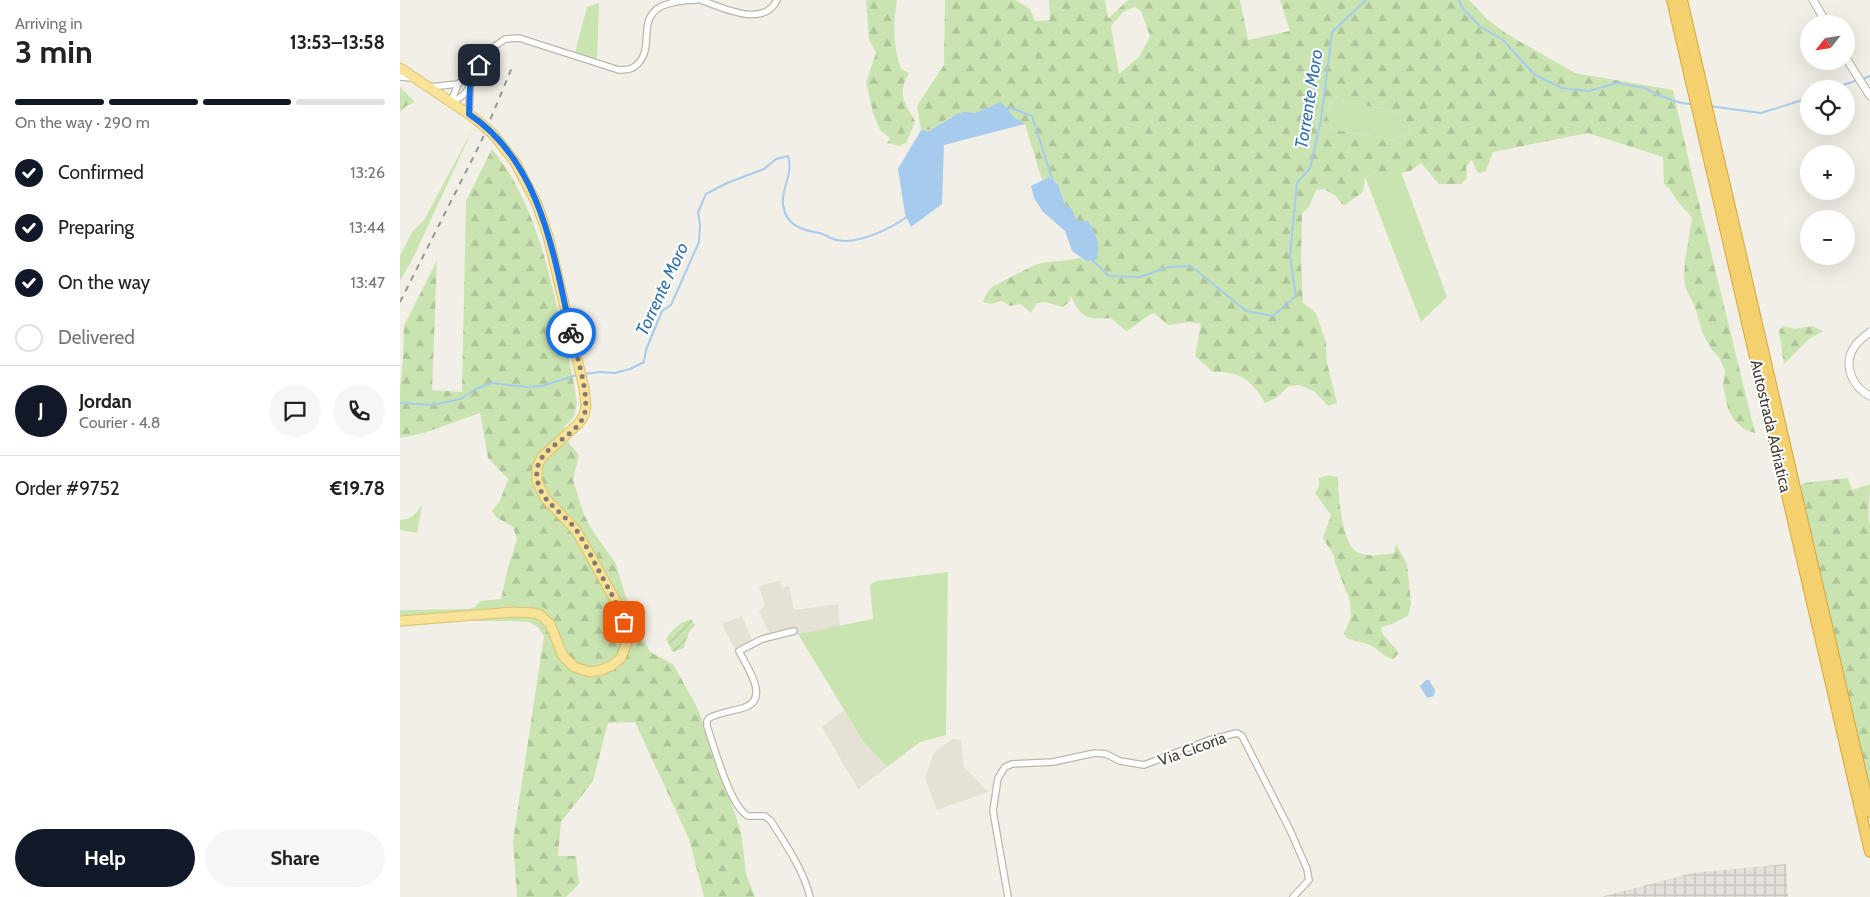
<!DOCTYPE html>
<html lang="en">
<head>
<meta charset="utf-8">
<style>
	body { margin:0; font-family:Cabin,sans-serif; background:#f6f6f6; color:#222; height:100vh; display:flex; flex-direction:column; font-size:19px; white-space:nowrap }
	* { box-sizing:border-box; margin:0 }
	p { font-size:16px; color:#767676 }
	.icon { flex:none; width:28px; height:28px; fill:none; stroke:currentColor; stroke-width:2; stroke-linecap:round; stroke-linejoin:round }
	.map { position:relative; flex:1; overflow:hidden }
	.sheet { display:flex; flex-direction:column; background:#fff; width:400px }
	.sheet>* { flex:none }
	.needle { width:32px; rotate:240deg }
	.buttons { position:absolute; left:1400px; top:15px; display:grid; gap:10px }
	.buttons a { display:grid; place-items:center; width:55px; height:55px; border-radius:50%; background:#fff; box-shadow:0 5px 20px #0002; font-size:25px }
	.pin { position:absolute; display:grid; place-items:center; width:42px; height:42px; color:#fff; margin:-21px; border-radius:10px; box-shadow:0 2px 8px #0006 }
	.courier { position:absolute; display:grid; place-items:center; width:50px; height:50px; margin:-25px; border:4px solid #1a73e8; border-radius:50%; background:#fff; color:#222; box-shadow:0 1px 6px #0007 }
	.overview em { font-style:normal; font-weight:700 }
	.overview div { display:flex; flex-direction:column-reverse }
	.overview { display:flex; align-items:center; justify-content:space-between; height:85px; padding:0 15px }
	h1 { font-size:32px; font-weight:700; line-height:38px }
	.bar { display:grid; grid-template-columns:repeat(4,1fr); gap:8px 5px; align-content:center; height:60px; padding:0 15px }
	.bar i { height:6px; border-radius:4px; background:#e0e0e0 }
	.bar .active { background:#111827 }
	.bar p { grid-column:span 4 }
	.line { display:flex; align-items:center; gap:12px; padding:0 15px; border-top:1px solid #e0e0e0 }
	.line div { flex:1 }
	.round { display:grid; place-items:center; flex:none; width:52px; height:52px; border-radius:26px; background:#f6f6f6 }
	ol { padding:0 15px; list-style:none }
	li { display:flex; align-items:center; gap:15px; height:55px }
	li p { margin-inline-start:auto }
	li .icon { padding:5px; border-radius:50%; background:#111827; color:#fff; stroke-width:4 }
	li:last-child { color:#767676 }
	li i { width:28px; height:28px; border:2px solid #e0e0e0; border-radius:50% }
	.action { display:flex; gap:10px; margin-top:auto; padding:10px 15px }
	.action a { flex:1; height:58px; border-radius:30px; background:#111827; color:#fff; font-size:20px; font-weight:700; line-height:58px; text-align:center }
	.action a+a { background:#f6f6f6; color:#222 }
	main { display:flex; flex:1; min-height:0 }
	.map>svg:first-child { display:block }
	.residential { fill:#e6e1d5 }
	.industrial { fill:url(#industrial-grid) }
	.grass { fill:#cae4b1 }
	.forest { fill:url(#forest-firs); fill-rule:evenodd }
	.garden { fill:url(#garden-furrows) }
	.water { fill:#a6cbec }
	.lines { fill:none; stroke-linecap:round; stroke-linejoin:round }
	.stream { stroke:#a6cbec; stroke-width:2 }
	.minor-casing { stroke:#bdb7aa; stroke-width:8 }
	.tertiary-casing { stroke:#bdb7aa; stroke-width:9 }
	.primary-casing { stroke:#ddc16a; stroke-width:11 }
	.motorway-casing { stroke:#d4a63f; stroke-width:12 }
	.minor { stroke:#fff; stroke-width:5.5 }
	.tertiary { stroke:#fff; stroke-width:7 }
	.primary { stroke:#f8e399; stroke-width:9 }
	.motorway { stroke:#f5d06e; stroke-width:10 }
	.rail { stroke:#959595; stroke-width:2; stroke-dasharray:6 6; stroke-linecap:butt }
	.primary-bridge-casing { stroke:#ddc16a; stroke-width:11; stroke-linecap:butt }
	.primary-bridge { stroke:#f8e399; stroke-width:9 }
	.done { stroke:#827d74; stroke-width:5; stroke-dasharray:0 9 }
	.route { stroke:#1a73e8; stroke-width:6 }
	.labels { text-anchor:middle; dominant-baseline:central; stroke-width:4; stroke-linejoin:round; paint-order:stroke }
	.street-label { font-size:16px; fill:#454036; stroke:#fff }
	.water-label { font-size:18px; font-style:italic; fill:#3572aa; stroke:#fff }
</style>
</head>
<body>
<main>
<section class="sheet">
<div class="overview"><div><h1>3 min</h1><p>Arriving in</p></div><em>13:53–13:58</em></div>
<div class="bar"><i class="active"></i><i class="active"></i><i class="active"></i><i></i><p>On the way · 290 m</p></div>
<ol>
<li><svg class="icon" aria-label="check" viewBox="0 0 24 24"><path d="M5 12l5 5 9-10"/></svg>Confirmed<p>13:26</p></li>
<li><svg class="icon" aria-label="check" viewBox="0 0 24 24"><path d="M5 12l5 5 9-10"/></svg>Preparing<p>13:44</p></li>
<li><svg class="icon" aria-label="check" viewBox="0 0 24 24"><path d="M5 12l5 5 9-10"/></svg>On the way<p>13:47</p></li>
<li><i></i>Delivered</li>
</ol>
<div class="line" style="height:90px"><b class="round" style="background:#111827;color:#fff">J</b><div><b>Jordan</b><p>Courier · 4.8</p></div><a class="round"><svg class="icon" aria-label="chat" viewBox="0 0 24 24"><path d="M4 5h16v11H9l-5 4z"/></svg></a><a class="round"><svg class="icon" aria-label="phone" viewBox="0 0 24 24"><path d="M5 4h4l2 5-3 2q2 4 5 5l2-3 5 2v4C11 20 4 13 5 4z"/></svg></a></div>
<div class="line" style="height:65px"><div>Order #9752</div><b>€19.78</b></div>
<div class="action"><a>Help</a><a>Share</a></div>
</section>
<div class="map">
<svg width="1470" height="897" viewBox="0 0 1470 897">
	<defs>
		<pattern id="industrial-grid" width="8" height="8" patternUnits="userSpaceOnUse" patternTransform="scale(1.25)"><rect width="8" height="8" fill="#e4e1db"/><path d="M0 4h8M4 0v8" fill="none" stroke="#c5c2bd"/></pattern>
		<pattern id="forest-firs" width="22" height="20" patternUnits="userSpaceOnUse" patternTransform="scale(1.25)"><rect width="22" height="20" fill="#cae4b1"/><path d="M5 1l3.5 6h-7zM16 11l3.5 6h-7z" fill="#afc599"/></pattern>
		<pattern id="garden-furrows" width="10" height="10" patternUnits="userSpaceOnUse" patternTransform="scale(1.25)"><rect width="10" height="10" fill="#cae4b1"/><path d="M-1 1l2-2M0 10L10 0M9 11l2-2" fill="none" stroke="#afc599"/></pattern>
	</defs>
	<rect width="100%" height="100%" fill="#f2efe6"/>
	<g class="residential">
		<polygon points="381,580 382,588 389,586 394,610 438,604 440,626 378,638 355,647 339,657 322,624 342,616 352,640 369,632 359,611 365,606 359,586"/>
		<polygon points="444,710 463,741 487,767 458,789 422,727"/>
		<polygon points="553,739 561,740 564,767 588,792 537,810 525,778 533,754 537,750"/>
	</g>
	<polygon class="industrial" points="1386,864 1388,897 1201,897 1292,873"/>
	<g class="grass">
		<polygon points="199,3 197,59 175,52 187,7"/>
		<path d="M938,96C959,110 973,103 994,112C1000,114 1005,120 1009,124L1010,133L992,140L981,137L946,132L933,129L927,117L931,102Z"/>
		<polygon points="73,129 13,258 0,281 0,255 13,231 24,220"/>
		<polygon points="978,172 994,174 1001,172 1047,297 1021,322 965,177"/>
		<path d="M22,505L17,533L0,530V520C11,520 16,514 22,505Z"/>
		<polygon points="548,572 546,735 520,742 487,767 463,741 398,634 473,619 470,585 476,581"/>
		<polygon points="102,595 118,602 139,605 153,613 144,636 138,627 129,622 116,621 63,621 0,627 0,610 68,609 75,607 80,601 101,599"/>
	</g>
	<g class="forest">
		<path d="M466,0H497C493,23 493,46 501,69L509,73C497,94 504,101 515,121L507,142L500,146L487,143L490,138L480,130L473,113L466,82L476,53L469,40Z"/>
		<path d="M545,0H615L630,9L635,21L650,20L649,0H705L708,19L728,0H840L848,40L890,31L880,0H1069L1088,20L1107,34L1175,73L1273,90L1290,166L1355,433L1345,430L1334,420L1328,409L1323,385L1325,371L1320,359L1312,350L1302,332L1295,307L1286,289L1284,277L1285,261L1292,218C1288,212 1283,208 1279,203C1274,196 1271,189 1264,184L1263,157L1188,133L1093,152L1086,171L1079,173L1075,169L1072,159L1066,167L1067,178L1061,184H1039L1021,163L1010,171L994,174L978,172L965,177L963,192L945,205L942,204L936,196L924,189L916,190L909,207L902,213L901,257L903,303L916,313L926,343L927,363L937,403L928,406L915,392L900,385L889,386L876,398L865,403C852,380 840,371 813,372L795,356L801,324L790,322L768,325L754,313C744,316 737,326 726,331L711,318C687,320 681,318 671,296L669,302L663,307L645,302L637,303L631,313L620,304L610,306L602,301L591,304L583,302C585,296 587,292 591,288C594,285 636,264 641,263C654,261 667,261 680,258L686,261L677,221L674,215L665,205L658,184L649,177L642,180L625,124L614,117L601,103C593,106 584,111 575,113C563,114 561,112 549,118C536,125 536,132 521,130L517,106L544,65ZM735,7L741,11L750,36L739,57L719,74L711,26L724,11ZM937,96C959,110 973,103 994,112C1000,114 1005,120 1009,124L1010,133L992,140L981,137L946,132L933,129L927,117L931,102Z"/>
		<polygon points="0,87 15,102 6,106 0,112"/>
		<path d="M92,149C134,200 148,268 163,332C168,355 174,379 177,403L174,417L164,427L169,443L179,455L173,480L184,515L194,533L215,562L231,613L250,652L273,664L298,709L341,831L346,874L355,897H304L289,839L235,722L208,723L193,781L161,822L158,856H176L179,884L166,897H117L113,841L144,636L153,613L139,605L118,602L102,595L107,571L117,539L113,527L96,517L92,511L100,501L108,479L88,458L80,413L27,432L0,438V388L3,359L4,326L37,260L32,390L62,392L66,201Z"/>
		<polygon points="1383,326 1395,329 1412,326 1423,331 1409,339 1384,364 1379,331"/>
		<path d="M928,475L938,477C938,493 942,548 959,553C969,557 984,555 994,553L996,544L1007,564L1011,604L1008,616L992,624L981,627L982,633L999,653L993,659C985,657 982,653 975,648C967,643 957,641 948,639L944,634L951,617L950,601L935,563L934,556L923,538L931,515L915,493L919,486V478Z"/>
		<path d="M1448,478L1452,490L1470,484C1470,498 1467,512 1470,526V786L1464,769L1398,487L1404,483Z"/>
	</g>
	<path class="garden" d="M291,619L295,625L288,634L284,648L273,652L266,639C272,629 281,622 291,619Z"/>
	<g class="water">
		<polygon points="601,102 614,117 625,124 544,145 542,204 511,227 505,214 498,169 521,130 529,131 557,114 564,112 575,113"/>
		<path d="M649,177L658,184L665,205L671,208L677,221H688C696,233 701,246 696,260L686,261L672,251L665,231L643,212L634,198L631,186Z"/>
		<polygon points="1026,680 1029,680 1035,690 1034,696 1027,698 1020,686"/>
	</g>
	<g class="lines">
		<g class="stream">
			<polyline points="1059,0 1062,8 1081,27 1103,40 1135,75 1162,88 1189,91 1217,83 1245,88 1258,95 1281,103 1292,104"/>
			<polyline points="1463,79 1470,76"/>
			<polyline points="1431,89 1458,80"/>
			<polyline points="1309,106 1361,113 1409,98"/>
			<polyline points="606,109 611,108 632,116 653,181"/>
			<polyline points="691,259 709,276 740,277 768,267 791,266 846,311 873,316 896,296 890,255 897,183 910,168 921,120 932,32 966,0"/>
			<path d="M184,374L200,372L215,373L230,369L244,362L246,350L262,311L271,305L299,242L300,225L298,212L306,194L327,183L364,169L376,159L388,156C394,174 381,187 383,205C386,225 401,230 419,233C425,234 430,239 437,240C458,245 492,228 508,216"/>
			<polyline points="0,403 33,405 60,399 76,389 91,383 127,387 142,386 177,375"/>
		</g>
		<g class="minor-casing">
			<g id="minor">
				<path d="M300,0C322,7 363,29 377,0"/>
				<polyline points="0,77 13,78"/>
				<polyline points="29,87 58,84"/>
				<path d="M51,102L58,84L79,65L91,49L105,39L119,38L219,70C224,70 230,70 234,67C264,46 219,2 296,0"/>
				<path d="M51,102C67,97 71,84 77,70"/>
				<polyline points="69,114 70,87"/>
				<path d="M394,631L362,639L339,651C347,667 371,700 343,708C332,711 319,713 309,718L307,721V726C314,746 330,807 348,816H365L371,821C386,845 403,869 410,897"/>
				<polyline points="608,897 593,811 598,778 605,767 612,764 653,762 695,753 706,754 720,761 744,765 809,740 837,733 842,736 890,830 907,869 909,880 893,897"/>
			</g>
		</g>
		<g class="tertiary-casing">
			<g id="tertiary">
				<polyline points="1413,0 1427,24"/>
				<polyline points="1446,58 1470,96"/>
				<path d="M1470,332C1465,336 1459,340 1455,346C1442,364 1452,387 1470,396"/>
			</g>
		</g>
		<g class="primary-casing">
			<g id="primary">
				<polyline points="0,68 73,117"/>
				<polyline points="0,621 114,612 134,613 140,615 150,624 163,656 174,667 190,672 201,670 211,666 221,658 228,639 219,607 176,530 145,498 137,481 137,467 142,457 179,423 184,415 186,406 184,388 148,236 137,204 115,162 93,134"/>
			</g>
		</g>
		<g class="motorway-casing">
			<g id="motorway">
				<polyline points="1272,0 1470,852"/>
				<polyline points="1282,0 1470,812"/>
			</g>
		</g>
		<use href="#minor" class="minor"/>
		<use href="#tertiary" class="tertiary"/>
		<use href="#primary" class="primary"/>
		<use href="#motorway" class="motorway"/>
		<polyline class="rail" points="0,302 81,142 113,65"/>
		<g class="primary-bridge-casing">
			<polyline id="primary-bridge" points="73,117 93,134"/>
		</g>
		<use href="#primary-bridge" class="primary-bridge"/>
	</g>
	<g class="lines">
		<path class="done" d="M171,333C176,353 189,393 185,412C179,439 133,446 137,477C139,502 164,512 177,531C185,543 192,558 199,571C208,588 218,604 224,622"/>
		<path class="route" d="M79,65L70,86L69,114C141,162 154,256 171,333"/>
	</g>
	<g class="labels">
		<g class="street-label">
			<text transform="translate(1371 426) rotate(77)">Autostrada Adriatica</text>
			<text transform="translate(792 749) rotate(-20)">Via Cicoria</text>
		</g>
		<g class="water-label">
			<text transform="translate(909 99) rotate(-81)">Torrente Moro</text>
			<text transform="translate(262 289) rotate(-65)">Torrente Moro</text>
		</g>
	</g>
</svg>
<div class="buttons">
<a><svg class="needle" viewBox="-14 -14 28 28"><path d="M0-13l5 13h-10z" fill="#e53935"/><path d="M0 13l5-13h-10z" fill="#767676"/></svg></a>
<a><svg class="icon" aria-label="locate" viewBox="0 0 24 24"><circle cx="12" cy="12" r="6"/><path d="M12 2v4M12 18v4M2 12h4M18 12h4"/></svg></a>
<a>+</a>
<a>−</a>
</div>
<div class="pin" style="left:224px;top:622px;background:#ea580c"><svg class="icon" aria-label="bag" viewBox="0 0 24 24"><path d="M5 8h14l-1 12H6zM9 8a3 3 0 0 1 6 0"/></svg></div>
<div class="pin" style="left:79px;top:65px;background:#1f2937"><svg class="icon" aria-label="home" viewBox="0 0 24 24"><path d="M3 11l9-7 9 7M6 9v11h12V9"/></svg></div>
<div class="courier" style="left:171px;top:333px"><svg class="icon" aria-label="bike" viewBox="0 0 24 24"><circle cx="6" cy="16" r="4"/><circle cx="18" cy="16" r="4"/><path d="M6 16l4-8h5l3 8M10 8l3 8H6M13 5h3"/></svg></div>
</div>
</main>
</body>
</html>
